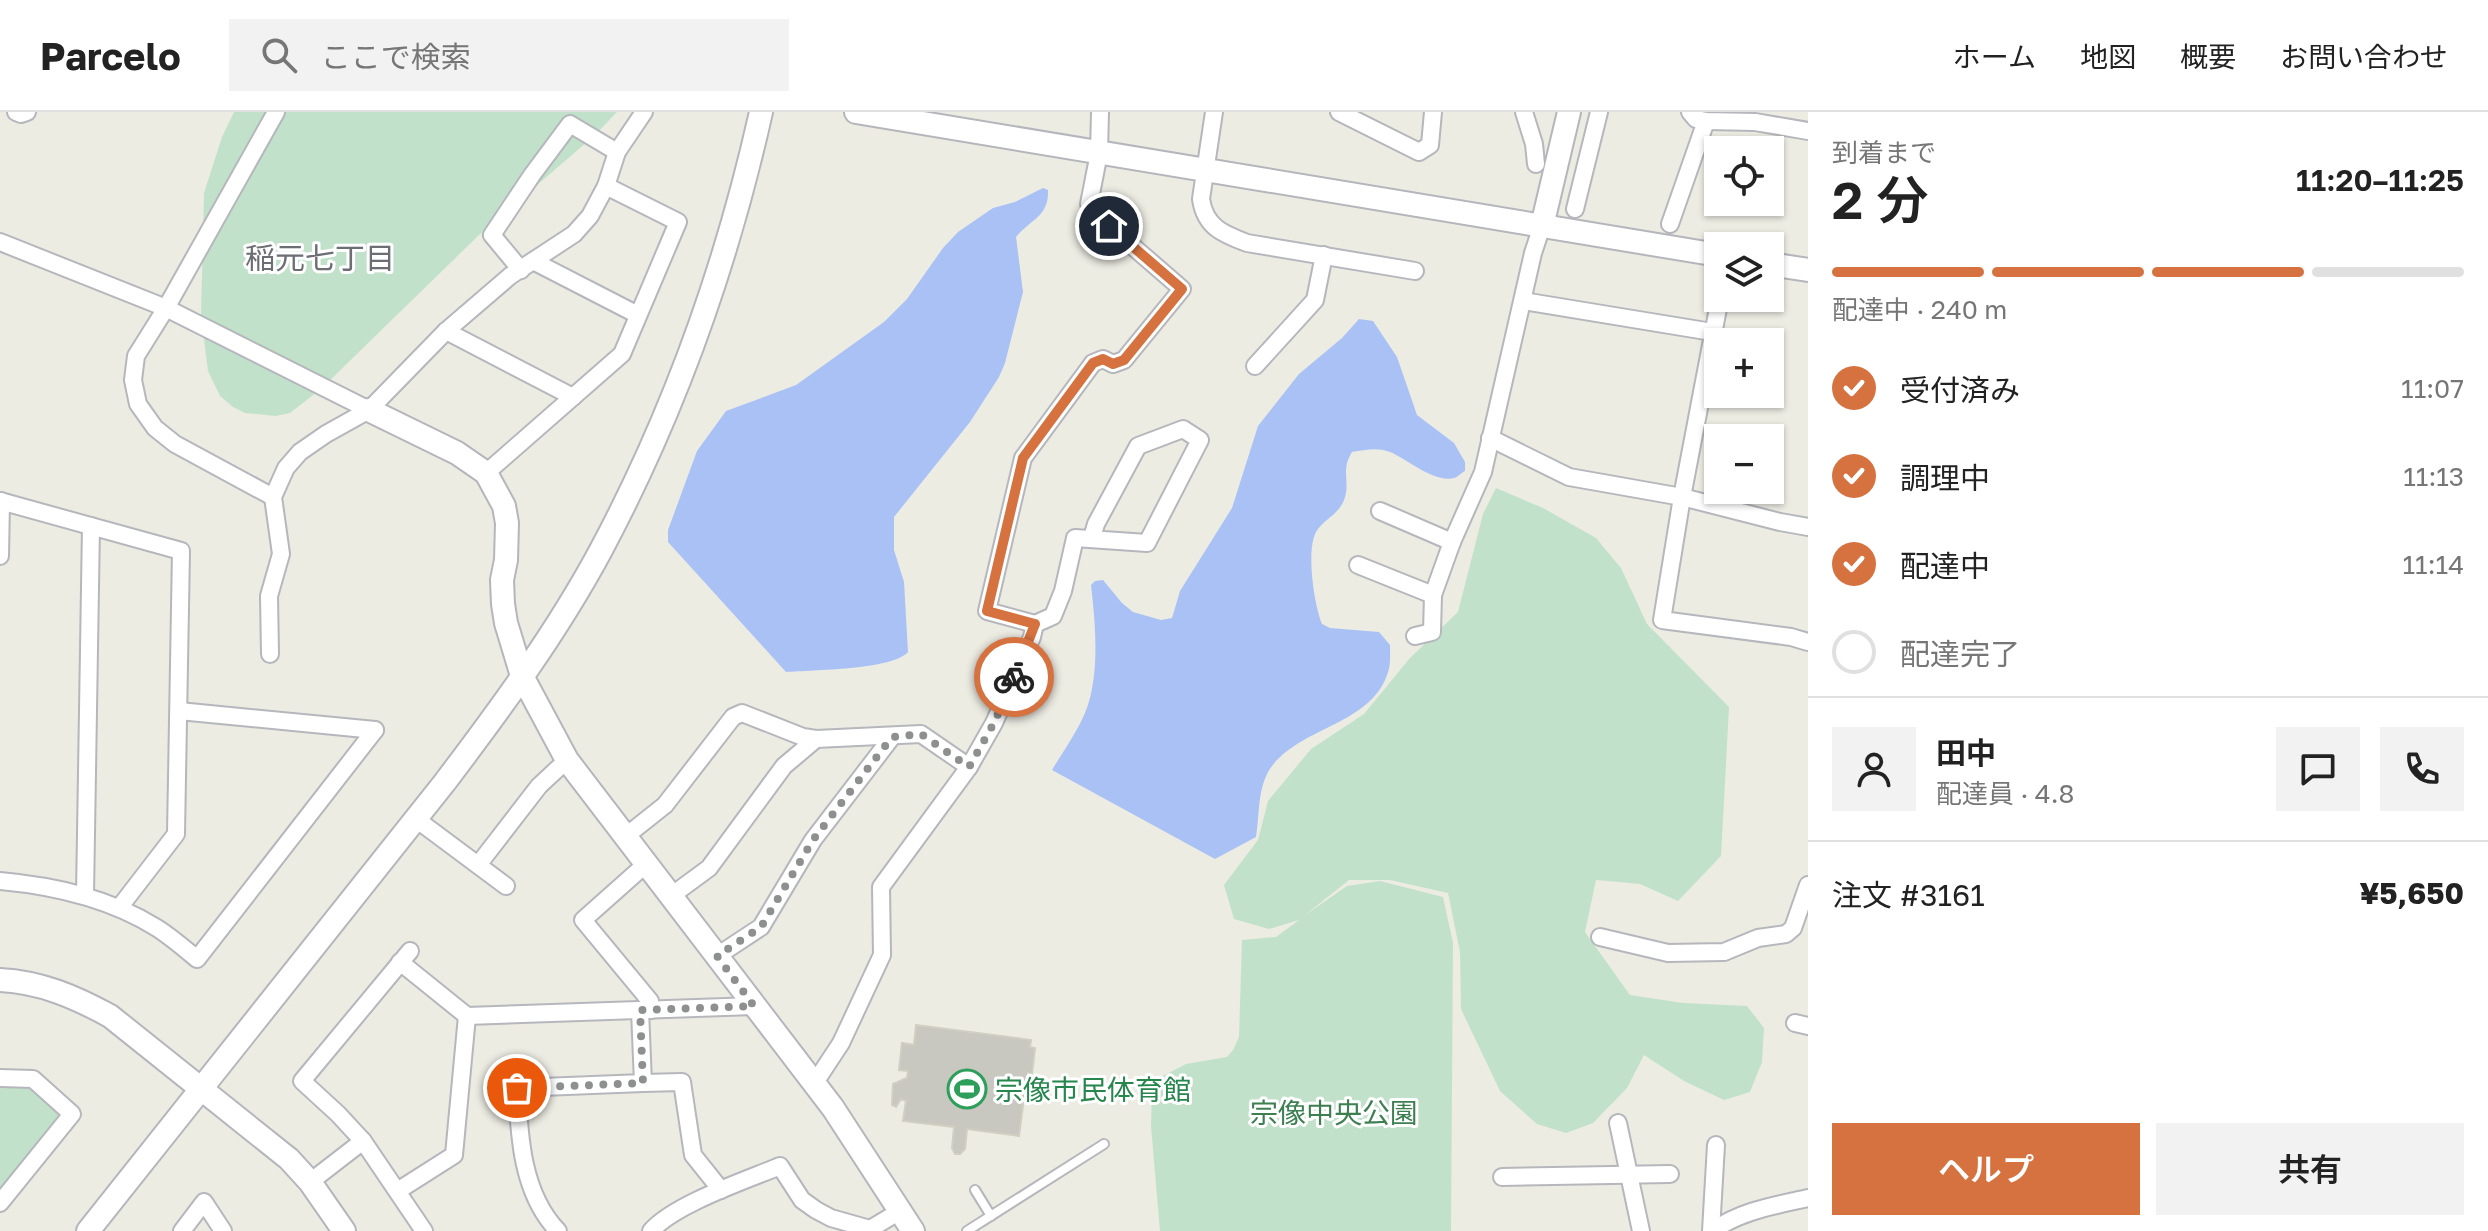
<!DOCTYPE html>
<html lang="ja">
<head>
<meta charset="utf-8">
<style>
	body { margin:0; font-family:"Golos Text","Noto Sans JP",sans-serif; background:#f2f2f2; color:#222; height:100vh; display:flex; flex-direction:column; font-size:30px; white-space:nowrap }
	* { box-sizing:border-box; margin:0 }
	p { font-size:26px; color:#767676 }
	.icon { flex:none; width:44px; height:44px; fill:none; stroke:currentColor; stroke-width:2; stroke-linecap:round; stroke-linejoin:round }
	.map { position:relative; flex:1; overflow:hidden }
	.details { display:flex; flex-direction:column; background:#fff; width:680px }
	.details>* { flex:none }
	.buttons { position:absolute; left:1704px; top:24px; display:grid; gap:16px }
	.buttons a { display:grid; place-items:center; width:80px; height:80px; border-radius:0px; background:#fff; box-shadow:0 2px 6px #0004; font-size:40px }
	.pin { position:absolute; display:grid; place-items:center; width:68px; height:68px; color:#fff; margin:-34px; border:4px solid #fff; border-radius:50%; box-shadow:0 2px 8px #0007 }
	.courier { position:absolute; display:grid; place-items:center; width:80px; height:80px; margin:-40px; border:6px solid #d6723f; border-radius:50%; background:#fff; color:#222; box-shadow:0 2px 10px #0007 }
	.headline em { font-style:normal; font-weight:600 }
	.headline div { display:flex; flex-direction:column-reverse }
	.headline { display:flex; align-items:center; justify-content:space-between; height:136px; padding:0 24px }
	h1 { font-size:52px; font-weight:600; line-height:60px }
	.bar { display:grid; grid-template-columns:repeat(4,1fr); gap:12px 8px; align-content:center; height:96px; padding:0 24px }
	.bar i { height:10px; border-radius:6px; background:#e0e0e0 }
	.bar .active { background:#d6723f }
	.bar p { grid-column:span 4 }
	.line { display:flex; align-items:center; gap:20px; padding:0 24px; border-top:2px solid #e0e0e0 }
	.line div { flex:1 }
	.round { display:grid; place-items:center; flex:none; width:84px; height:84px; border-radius:0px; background:#f2f2f2 }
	ol { padding:0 24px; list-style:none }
	li { display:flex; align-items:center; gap:24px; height:88px }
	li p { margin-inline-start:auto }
	li .icon { padding:8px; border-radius:50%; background:#d6723f; color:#fff; stroke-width:4 }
	li:last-child { color:#767676 }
	li i { width:44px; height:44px; border:4px solid #e0e0e0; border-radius:50% }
	.cta { display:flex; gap:16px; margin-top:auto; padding:16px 24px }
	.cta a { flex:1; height:92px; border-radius:0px; background:#d6723f; color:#fff; font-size:32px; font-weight:600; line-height:92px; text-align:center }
	.cta a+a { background:#f2f2f2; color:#222 }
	header { display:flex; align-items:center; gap:48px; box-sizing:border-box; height:112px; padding:0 40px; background:#fff; border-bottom:2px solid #e0e0e0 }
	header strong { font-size:38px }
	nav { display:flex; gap:44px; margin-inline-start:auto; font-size:28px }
	.search { width:560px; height:72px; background:#f2f2f2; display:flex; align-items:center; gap:20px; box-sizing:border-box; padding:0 28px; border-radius:0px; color:#767676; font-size:30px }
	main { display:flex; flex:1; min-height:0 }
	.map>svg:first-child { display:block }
	.green { fill:#c2e1ca }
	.water { fill:#aac1f6 }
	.building { fill:#c8c7c0; stroke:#d0cfc2; stroke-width:2 }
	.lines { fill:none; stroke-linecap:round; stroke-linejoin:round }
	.lane-casing { stroke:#b5b7bc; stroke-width:12 }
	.street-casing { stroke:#b5b7bc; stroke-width:20 }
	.secondary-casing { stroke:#b5b6bc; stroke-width:26 }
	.lane { stroke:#fff; stroke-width:8 }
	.street { stroke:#fff; stroke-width:16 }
	.secondary { stroke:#fff; stroke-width:22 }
	.done { stroke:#8e8f8f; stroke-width:8; stroke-dasharray:0 14.4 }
	.route { stroke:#d6723f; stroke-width:10 }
	.labels { text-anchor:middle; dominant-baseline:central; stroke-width:6; stroke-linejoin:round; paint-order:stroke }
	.leisure-label { font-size:28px; fill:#27864d; stroke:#fff; text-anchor:start }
	.park-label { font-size:28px; fill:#3d7f51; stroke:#fff }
	.neighbourhood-label { font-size:30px; fill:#6c6e74; stroke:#fff }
</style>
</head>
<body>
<header>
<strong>Parcelo</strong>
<div class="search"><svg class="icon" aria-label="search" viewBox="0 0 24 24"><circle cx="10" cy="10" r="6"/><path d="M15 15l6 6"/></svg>ここで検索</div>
<nav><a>ホーム</a><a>地図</a><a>概要</a><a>お問い合わせ</a></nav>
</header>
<main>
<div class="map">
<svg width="1808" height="1119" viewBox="0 0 1808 1119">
	<rect width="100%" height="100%" fill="#ecece3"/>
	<g class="green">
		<polygon points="234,0 617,0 594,24 479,123 322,276 290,301 276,304 245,301 233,295 220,284 208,259 201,204 204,81 222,25"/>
		<polygon points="1496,376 1543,396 1596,426 1621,456 1647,512 1729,595 1721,744 1678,789 1640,772 1596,768 1585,820 1630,883 1683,891 1747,894 1764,916 1762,950 1750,980 1724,988 1684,969 1644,943 1627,976 1593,1011 1566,1021 1537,1012 1500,979 1461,897 1460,840 1448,781 1390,768 1349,768 1305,803 1347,774 1380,769 1443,785 1453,831 1451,1119 1160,1119 1151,1014 1152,974 1161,965 1186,952 1227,945 1233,938 1239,925 1242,828 1276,825 1299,808 1269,817 1234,807 1224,773 1258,728 1268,689 1311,637 1364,602 1410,546 1458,500 1483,402"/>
		<polygon points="0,973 28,974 57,998 58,1004 0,1077"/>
	</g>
	<g class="water">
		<path d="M1043,76L1048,78C1049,105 1031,107 1016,125L1023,180L1005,251L999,265L970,310L894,405V438L904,470L908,540C892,558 812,558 786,560L668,430V418L697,339L726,299L796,273L884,210L907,187L943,136L958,120L993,96L1015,90Z"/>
		<path d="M1359,207L1373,209L1397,245L1417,303L1454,331L1465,350V359C1461,361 1458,365 1454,366C1434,371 1407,347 1390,340C1377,335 1365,338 1352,340C1340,359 1351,370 1344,388C1339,402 1323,408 1316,420C1306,439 1314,492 1322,512L1330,516L1379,520L1390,533C1390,543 1391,554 1387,563C1370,612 1302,615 1272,654C1257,674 1260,701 1256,725L1215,747L1052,658C1065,636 1084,611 1090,586C1099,550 1095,508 1091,473L1095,469L1103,468L1122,491L1133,500L1161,508L1172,506L1180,479L1232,396L1258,314L1299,262L1342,226Z"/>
	</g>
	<polygon class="building" points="916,913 1031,928 1030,935 1035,936 1032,962 1028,961 1026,973 1042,975 1041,981 1025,978 1019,1024 967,1017 965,1037 960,1042 955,1042 952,1036 954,1015 903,1009 906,989 901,987 896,995 892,993 893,972 907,966 908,959 899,958 902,931 914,933"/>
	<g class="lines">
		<g class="lane-casing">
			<g id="lane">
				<polyline points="975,1078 991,1104"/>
				<polyline points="967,1119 1104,1032"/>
			</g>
		</g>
		<g class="street-casing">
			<g id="street">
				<polyline points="16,0 21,2 27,0"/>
				<path d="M1214,0L1201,87C1205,115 1223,122 1247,131L1415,159"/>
				<polyline points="1339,0 1419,40 1430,33 1433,0"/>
				<polyline points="1524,0 1534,32 1536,52"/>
				<polyline points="1690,0 1696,7 1706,9 1755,10 1808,19"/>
				<polyline points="1575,97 1599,0"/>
				<polyline points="1670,112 1706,9"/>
				<polyline points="0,130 166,196 369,298"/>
				<polyline points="533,149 638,203"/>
				<polyline points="521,158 492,123 532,63 570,12 617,40"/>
				<polyline points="1720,186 1682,385 1662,508 1791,525 1808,530"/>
				<polyline points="1523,189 1712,220"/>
				<polyline points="446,219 573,285"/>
				<polyline points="1255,254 1315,188 1324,143"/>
				<polyline points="1490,326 1569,365 1682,385 1780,410 1808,415"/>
				<polyline points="486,361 622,242 678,110 606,74"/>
				<polyline points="273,385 175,332 155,316 138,292 133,268 136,244 166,196 276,0"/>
				<polyline points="0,389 181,439 176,722 119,796"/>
				<polyline points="1380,399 1452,430"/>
				<polyline points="0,444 1,389"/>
				<polyline points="1358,453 1433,483"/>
				<polyline points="1035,512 1053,504 1063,479 1075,426 1147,431 1200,328 1183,317 1138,334 1096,412 1092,426"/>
				<polyline points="1415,524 1432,520 1433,483 1452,430 1483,360 1533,141 1542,114"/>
				<polyline points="270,542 269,484 281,442 273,385 286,356 300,340 326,322 369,298 446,219 510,164 574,122 590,104 606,74 617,40 644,0"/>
				<polyline points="179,599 375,618"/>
				<polyline points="416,707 506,774"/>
				<polyline points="626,724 665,693 733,605 742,601 803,625 816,627 921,622 969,655"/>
				<polyline points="646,752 583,808 650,889 651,898"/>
				<polyline points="478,753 539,674 567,648"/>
				<path d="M0,769C55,774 109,786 157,816C171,825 184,836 197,847L375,618"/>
				<polyline points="85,783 91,414"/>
				<polyline points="671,784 709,756 784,654 816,627"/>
				<polyline points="1600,825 1668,841 1724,840 1758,826 1786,822 1793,816 1808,773"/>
				<polyline points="410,839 302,969 338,1002 363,1029 424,1119"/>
				<polyline points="717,844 761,815 813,728 892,625"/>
				<polyline points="400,850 467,904 754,894"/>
				<polyline points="1795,911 1808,914"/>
				<polyline points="0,966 33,967 72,1002 0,1091"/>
				<polyline points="643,971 682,970 693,1043 721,1078"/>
				<polyline points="814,972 841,931 882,843 881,775 969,655 994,611 1032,525 1035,512 987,499 1023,346 1093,251 1103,247 1113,252 1124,248 1182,177 1093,100 1089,92 1099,41 1100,0"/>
				<polyline points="1618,1011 1641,1119"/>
				<polyline points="1502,1065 1670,1062"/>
				<polyline points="310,1070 363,1029"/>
				<polyline points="399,1078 454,1043 467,904"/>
				<polyline points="182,1119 204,1090 223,1119"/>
				<path d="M558,1119C522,1082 519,1024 517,976L643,971L640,898"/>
				<path d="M651,1119C675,1092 744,1069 780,1054L802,1088L816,1098L831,1106L870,1117L900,1099"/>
				<polyline points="1711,1119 1716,1033"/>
				<path d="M1713,1119C1739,1099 1777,1093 1808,1086"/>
			</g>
		</g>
		<g class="secondary-casing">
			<g id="secondary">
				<polyline points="856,0 1718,143"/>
				<polyline points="1542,114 1569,0"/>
				<polyline points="1770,152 1808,158"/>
				<polyline points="369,298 457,341 486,361 504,394 507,411 506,448 502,468 503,492 506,511 522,564 567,648 833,996 913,1119"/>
				<path d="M0,868C41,870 75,885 110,904L289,1047L310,1070L344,1119"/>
				<path d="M88,1119L445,670C501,596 557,520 601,438C674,301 727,152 761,0"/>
			</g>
		</g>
		<use href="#lane" class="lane"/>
		<use href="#street" class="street"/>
		<use href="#secondary" class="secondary"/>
	</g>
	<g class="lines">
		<polyline class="done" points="517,976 643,971 640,898 754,894 717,844 761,815 813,728 892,625 921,622 969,655 994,611 1014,565"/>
		<polyline class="route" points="1014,565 1035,512 987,499 1023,346 1093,251 1103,247 1113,252 1124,248 1182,177 1109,114"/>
	</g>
	<defs>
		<g id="stadium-ring" transform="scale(2)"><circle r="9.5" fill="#fff" stroke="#2e9e5b" stroke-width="1.5"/><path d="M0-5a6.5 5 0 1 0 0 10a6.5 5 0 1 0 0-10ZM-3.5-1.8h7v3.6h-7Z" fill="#2e9e5b"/></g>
	</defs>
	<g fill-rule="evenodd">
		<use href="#stadium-ring" x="967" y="977"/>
	</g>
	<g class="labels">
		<g class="leisure-label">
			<text x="995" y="977">宗像市民体育館</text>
		</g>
		<g class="park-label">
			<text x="1334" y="1000">宗像中央公園</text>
		</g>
		<g class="neighbourhood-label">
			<text x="320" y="146">稲元七丁目</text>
		</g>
	</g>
</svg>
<div class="buttons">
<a><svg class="icon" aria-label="locate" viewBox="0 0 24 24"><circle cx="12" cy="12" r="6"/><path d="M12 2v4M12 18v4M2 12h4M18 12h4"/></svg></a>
<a><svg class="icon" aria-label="layers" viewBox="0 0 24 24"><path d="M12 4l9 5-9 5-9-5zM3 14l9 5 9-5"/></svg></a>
<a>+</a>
<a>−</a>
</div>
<div class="pin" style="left:517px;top:976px;background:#ea580c"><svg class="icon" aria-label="bag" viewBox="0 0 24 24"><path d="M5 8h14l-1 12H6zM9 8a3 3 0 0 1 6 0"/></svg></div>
<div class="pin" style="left:1109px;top:114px;background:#1f2937"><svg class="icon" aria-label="home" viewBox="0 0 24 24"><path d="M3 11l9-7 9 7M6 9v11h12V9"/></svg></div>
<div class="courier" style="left:1014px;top:565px"><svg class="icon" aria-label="bike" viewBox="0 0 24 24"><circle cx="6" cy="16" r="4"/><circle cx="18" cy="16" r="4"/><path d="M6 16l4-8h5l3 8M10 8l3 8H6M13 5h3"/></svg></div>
</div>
<section class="details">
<div class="headline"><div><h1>2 分</h1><p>到着まで</p></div><em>11:20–11:25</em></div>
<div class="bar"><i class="active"></i><i class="active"></i><i class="active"></i><i></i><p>配達中 · 240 m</p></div>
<ol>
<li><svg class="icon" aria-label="check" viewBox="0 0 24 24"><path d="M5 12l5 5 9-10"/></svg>受付済み<p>11:07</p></li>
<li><svg class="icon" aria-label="check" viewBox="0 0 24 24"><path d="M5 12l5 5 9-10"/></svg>調理中<p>11:13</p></li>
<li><svg class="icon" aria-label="check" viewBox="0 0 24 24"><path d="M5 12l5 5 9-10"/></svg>配達中<p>11:14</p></li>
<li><i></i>配達完了</li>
</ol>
<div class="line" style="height:144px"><a class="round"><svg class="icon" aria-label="person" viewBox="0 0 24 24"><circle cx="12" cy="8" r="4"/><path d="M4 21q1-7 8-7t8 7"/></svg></a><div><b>田中</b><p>配達員 · 4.8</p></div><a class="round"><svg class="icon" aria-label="chat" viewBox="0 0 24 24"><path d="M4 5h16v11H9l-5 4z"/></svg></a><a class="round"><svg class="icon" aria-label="phone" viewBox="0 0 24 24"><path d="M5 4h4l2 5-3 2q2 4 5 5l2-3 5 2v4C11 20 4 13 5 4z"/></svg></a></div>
<div class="line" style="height:104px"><div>注文 #3161</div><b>¥5,650</b></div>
<div class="cta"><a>ヘルプ</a><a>共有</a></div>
</section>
</main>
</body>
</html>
